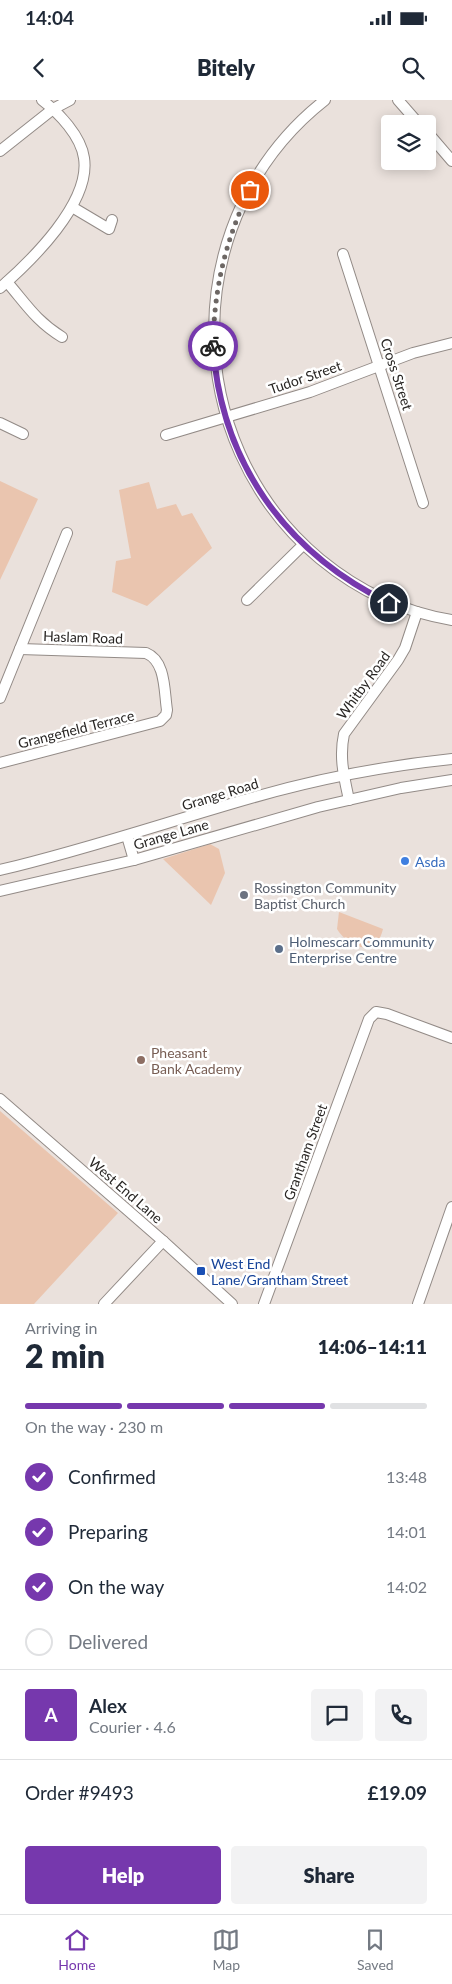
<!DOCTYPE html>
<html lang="en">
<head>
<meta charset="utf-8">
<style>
	body { margin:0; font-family:Lato,sans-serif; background:#f2f2f3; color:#1f2937; height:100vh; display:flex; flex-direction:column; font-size:19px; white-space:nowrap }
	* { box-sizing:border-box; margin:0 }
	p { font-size:16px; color:#747a83 }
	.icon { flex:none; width:28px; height:28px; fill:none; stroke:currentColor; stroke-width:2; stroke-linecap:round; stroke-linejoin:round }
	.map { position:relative; height:1204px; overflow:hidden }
	.sheet { display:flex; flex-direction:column; background:#fff; flex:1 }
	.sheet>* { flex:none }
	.fabs { position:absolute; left:381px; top:15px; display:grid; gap:10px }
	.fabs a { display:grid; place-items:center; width:55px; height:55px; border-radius:5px; background:#fff; box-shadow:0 2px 12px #0003; font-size:25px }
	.pin { position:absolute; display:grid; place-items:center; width:42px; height:42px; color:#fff; margin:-21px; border:2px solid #fff; border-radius:50%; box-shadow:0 1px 5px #0007 }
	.courier { position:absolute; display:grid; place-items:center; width:50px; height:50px; margin:-25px; border:4px solid #7638ad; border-radius:50%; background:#fff; color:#222; box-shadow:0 1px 6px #0007 }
	.summary em { font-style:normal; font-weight:800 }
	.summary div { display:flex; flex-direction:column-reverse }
	.summary { display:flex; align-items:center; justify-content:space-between; height:85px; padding:0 25px }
	h1 { font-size:32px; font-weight:800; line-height:38px }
	.bar { display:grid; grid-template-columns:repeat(4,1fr); gap:8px 5px; align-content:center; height:60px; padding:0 25px }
	.bar i { height:6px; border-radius:4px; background:#e0e1e3 }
	.bar .on { background:#7638ad }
	.bar p { grid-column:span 4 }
	.line { display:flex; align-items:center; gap:12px; padding:0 25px; border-top:1px solid #e0e1e3 }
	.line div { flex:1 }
	.round { display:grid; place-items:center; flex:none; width:52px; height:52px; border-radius:5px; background:#f2f2f3 }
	ol { padding:0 25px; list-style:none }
	li { display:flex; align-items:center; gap:15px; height:55px }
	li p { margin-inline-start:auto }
	li .icon { padding:5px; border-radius:50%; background:#7638ad; color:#fff; stroke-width:4 }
	li:last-child { color:#747a83 }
	li i { width:28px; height:28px; border:2px solid #e0e1e3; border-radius:50% }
	.primary-button { display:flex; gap:10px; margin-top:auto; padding:10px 25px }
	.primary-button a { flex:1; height:58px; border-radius:5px; background:#7638ad; color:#fff; font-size:20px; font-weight:800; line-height:58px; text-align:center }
	.primary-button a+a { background:#f2f2f3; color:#1f2937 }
	.status { display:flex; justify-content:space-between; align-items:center; height:35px; padding:0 25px; background:#fff; direction:ltr }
	.status svg { height:14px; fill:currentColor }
	header { display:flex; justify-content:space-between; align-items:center; height:65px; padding:0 25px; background:#fff; font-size:22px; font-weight:800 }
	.dock { display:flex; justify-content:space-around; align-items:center; height:70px; border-top:1px solid #e0e1e3; background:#fff; font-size:14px; color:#747a83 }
	.dock a { display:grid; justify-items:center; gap:2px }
	.dock .on { color:#7638ad }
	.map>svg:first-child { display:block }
	.green { fill:#eac5af }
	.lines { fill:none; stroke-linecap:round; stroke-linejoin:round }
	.minor-casing { stroke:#938b87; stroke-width:12 }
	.minor { stroke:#fff; stroke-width:10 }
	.done { stroke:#6d6764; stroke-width:5; stroke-dasharray:0 9 }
	.route { stroke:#7638ad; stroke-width:6 }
	.shop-dot { fill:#3f7fe0; stroke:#fff; stroke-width:2 }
	.worship-dot { fill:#6b7280; stroke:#fff; stroke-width:2 }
	.service-dot { fill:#5c6f8a; stroke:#fff; stroke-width:2 }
	.education-dot { fill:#8d6e63; stroke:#fff; stroke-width:2 }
	.transit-dot { fill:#1a4fb4; stroke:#fff; stroke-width:2 }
	.labels { text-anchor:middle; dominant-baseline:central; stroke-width:5; stroke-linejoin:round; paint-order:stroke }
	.street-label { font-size:14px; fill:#292624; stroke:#fff }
	.shop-label { font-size:14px; fill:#366cbe; stroke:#fff; text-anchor:start }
	.worship-label { font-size:14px; fill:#5b616d; stroke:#fff; text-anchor:start }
	.service-label { font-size:14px; fill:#4e5e75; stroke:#fff; text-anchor:start }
	.education-label { font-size:14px; fill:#785e54; stroke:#fff; text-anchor:start }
	.transit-label { font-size:14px; fill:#164399; stroke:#fff; text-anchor:start }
</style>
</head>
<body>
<div class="status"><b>14:04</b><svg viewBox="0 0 49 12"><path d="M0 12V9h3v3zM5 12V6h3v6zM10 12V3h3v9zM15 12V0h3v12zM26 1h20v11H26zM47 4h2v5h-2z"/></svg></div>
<header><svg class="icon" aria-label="back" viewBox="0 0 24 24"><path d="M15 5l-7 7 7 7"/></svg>Bitely<svg class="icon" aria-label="search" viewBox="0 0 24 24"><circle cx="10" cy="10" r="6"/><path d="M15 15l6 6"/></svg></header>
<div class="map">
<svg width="452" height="1204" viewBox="0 0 452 1204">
	<rect width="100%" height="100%" fill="#eae1dc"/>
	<g class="green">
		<polygon points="0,381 38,399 0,480"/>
		<polygon points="149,382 157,409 176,404 182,416 192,413 212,448 147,506 112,492 116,461 131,458 119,390"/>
		<polygon points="210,744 219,749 225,773 211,805 163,759"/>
		<path d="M339,812L383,829C382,833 380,838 378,841C365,856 345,842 337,829Z"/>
		<polygon points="0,1011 118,1113 34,1204 0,1204"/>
	</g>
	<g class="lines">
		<g class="minor-casing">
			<g id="minor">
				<path d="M325,0C178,115 178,341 320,459C359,491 402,512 452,520"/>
				<polyline points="398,0 419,24"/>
				<polyline points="428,33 452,61"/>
				<polyline points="0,51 53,9 70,0"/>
				<polyline points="72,107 109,129 112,120"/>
				<polyline points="343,154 423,403"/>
				<path d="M7,182C26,204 36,221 62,237"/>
				<path d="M0,188C31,161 91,103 84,58C81,36 59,13 42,0"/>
				<polyline points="0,323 23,334"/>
				<polyline points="166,335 310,292 413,253 452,243"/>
				<polyline points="247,500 303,445"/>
				<polyline points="0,598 67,433"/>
				<path d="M0,663L160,621L166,615L167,610C164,591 166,561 146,553L20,549"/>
				<path d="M349,700C344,677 339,657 344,634L398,560L405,548L417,512"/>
				<polyline points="127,736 134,760"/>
				<path d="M0,770C85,750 167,722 251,698C317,679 384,666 452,659"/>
				<polyline points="0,791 134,760 318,707 401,688 452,680"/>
				<polyline points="0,999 163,1141 232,1204"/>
				<polyline points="104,1204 163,1141"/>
				<polyline points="264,1204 369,919 376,912 387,914 452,938"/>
				<polyline points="418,1204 452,1107"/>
			</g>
		</g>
		<use href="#minor" class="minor"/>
	</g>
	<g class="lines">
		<path class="done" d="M213,246C214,190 225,140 250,90"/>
		<path class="route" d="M213,246C221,362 285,452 389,503"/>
	</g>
	<circle class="shop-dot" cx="405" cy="761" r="5"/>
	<circle class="worship-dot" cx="244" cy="795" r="5"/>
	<circle class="service-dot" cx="279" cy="849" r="5"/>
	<circle class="education-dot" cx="141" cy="960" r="5"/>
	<rect class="transit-dot" x="196" y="1166" width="10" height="10" rx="2.5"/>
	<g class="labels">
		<g class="street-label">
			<text transform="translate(397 274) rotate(72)">Cross Street</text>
			<text transform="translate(305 277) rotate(-19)">Tudor Street</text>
			<text transform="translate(83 537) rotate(2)">Haslam Road</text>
			<text transform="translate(363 585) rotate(-54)">Whitby Road</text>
			<text transform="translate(76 629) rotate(-14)">Grangefield Terrace</text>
			<text transform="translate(220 694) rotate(-17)">Grange Road</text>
			<text transform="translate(171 734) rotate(-16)">Grange Lane</text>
			<text transform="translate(305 1052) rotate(-70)">Grantham Street</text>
			<text transform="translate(126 1090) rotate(41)">West End Lane</text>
		</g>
		<g class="shop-label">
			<text x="415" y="761">Asda</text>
		</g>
		<g class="worship-label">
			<text x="254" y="787">Rossington Community<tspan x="254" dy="16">Baptist Church</tspan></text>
		</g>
		<g class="service-label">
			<text x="289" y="841">Holmescarr Community<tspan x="289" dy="16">Enterprise Centre</tspan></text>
		</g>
		<g class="education-label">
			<text x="151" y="952">Pheasant<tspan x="151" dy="16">Bank Academy</tspan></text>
		</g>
		<g class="transit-label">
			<text x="211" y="1163">West End<tspan x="211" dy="16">Lane/Grantham Street</tspan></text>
		</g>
	</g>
</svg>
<div class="fabs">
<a><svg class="icon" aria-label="layers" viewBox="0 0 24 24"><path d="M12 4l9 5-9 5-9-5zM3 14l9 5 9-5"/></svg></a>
</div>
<div class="pin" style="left:250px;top:90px;background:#ea580c"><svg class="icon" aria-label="bag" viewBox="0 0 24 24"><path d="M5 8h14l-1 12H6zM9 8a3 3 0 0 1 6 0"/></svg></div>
<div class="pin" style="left:389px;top:503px;background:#1f2937"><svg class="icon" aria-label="home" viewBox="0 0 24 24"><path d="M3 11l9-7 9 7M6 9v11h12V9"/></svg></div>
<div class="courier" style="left:213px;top:246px"><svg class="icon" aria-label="bike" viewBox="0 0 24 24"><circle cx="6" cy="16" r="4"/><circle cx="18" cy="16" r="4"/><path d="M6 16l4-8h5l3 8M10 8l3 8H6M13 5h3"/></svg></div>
</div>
<section class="sheet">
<div class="summary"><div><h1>2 min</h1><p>Arriving in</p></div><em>14:06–14:11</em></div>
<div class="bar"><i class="on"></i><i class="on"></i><i class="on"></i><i></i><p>On the way · 230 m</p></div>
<ol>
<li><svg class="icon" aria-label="check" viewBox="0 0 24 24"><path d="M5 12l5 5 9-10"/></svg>Confirmed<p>13:48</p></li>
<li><svg class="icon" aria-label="check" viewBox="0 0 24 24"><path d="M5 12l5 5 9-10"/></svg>Preparing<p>14:01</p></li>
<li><svg class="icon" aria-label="check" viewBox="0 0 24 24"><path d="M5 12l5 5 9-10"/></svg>On the way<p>14:02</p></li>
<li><i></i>Delivered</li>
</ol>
<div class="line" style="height:90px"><b class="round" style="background:#7638ad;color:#fff">A</b><div><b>Alex</b><p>Courier · 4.6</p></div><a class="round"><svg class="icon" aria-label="chat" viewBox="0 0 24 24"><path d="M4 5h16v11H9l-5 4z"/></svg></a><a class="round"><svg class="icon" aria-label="phone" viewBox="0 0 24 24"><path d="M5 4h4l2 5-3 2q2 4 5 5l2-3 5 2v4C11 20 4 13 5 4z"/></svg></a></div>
<div class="line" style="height:65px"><div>Order #9493</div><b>£19.09</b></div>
<div class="primary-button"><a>Help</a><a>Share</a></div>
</section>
<nav class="dock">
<a class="on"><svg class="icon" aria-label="home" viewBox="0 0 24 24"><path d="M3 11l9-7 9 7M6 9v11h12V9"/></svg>Home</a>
<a><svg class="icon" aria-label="map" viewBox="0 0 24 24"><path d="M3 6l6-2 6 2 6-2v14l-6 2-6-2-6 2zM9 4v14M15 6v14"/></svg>Map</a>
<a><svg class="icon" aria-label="saved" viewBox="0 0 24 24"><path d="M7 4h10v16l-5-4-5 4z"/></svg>Saved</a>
</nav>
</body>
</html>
